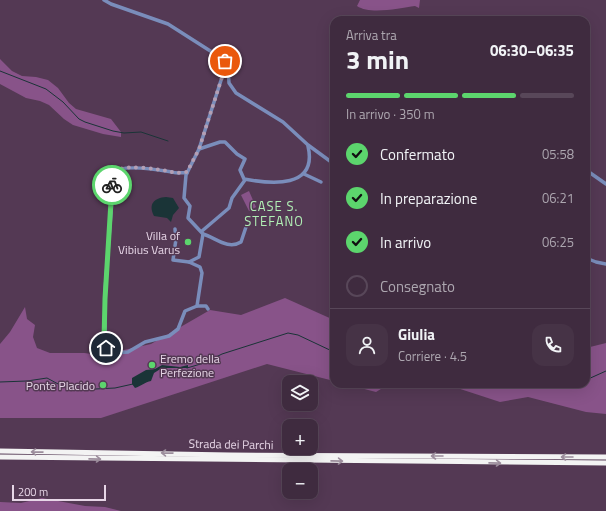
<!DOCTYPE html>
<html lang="it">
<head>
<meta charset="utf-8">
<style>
	body { margin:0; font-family:"Titillium Web",sans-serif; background:#463346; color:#f1f3f6; height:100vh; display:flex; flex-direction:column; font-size:15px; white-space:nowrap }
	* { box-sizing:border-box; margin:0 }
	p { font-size:13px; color:#ada7b0 }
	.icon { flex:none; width:22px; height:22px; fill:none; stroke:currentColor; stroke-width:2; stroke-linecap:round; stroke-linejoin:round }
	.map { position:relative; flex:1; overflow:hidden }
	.details { position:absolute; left:330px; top:16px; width:260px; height:372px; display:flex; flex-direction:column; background:#3f2b3f; border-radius:12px; box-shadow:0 4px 16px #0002,0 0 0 1px #584759 }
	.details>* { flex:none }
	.fabs { position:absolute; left:282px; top:375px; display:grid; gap:8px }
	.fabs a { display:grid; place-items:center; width:36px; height:36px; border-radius:8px; background:#3f2b3f; box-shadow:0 4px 16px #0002,0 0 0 1px #584759; font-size:20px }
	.scale { position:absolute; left:12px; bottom:10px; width:94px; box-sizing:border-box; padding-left:4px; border:2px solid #e7d6e7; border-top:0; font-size:11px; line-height:14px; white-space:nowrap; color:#e7d6e7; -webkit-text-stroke:3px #543954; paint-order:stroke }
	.pin { position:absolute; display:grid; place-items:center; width:34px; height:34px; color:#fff; margin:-17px; border:2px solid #fff; border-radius:50%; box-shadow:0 1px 4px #0007 }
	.courier { position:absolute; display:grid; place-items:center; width:40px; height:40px; margin:-20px; border:3px solid #5cd56d; border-radius:50%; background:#fff; color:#222; box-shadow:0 1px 5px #0007 }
	.summary em { font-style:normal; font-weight:700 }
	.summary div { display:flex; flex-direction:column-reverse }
	.summary { display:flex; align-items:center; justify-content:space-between; height:68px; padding:0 16px }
	h1 { font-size:26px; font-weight:700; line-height:30px }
	.bar { display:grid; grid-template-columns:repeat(4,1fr); gap:6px 4px; align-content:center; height:48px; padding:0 16px }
	.bar i { height:5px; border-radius:3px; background:#584759 }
	.bar .selected { background:#5cd56d }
	.bar p { grid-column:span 4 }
	.line { display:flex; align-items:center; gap:10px; padding:0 16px; border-top:1px solid #584759 }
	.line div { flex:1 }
	.round { display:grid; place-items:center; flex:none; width:42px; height:42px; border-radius:12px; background:#463346 }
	ol { padding:0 16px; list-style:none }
	li { display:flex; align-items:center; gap:12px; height:44px }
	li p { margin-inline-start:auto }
	li .icon { padding:4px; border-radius:50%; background:#5cd56d; color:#111; stroke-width:4 }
	li:last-child { color:#ada7b0 }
	li i { width:22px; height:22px; border:2px solid #584759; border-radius:50% }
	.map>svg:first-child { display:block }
	.green { fill:#885389 }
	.water { fill:#1a3437 }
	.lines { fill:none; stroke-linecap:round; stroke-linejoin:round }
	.stream { stroke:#1a3437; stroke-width:1 }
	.minor { stroke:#7a8dbb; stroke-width:3.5 }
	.highway { stroke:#f3f3f3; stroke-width:5 }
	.oneway { stroke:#9c8d9c }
	.done { stroke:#b49fb4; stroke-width:4; stroke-dasharray:0 7.2 }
	.route { stroke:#5cd56d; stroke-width:5 }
	.poi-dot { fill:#5cd56d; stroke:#543954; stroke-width:1.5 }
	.labels { text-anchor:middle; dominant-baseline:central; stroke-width:3; stroke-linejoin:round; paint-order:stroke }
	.poi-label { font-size:12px; fill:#e7d6e7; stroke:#543954; text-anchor:end }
	.street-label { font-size:12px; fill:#e7d6e7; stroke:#543954 }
	.neighbourhood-label { font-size:13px; letter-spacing:1px; fill:#b1efb5; stroke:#543954 }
</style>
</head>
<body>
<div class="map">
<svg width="606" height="511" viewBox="0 0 606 511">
	<rect width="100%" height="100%" fill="#543954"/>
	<g class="green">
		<path d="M360,0H420L419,8L415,6C400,8 370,15 357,6Z"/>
		<polygon points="0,59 12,71 22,76 36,77 48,80 58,88 69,103 76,109 111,119 121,132 121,137 103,134 73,125 64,119 49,105 40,101 26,98 0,84"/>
		<polygon points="249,191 256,207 249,211 241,195"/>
		<polygon points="285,298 334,320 334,381 267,364 101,418 0,418 0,344 10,332 25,307 27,319 35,325 33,337 37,348 50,353 84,353 101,355 151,344 210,310 241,315"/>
		<polygon points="606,343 606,414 586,412 528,397 500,402 445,384 586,384 586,348"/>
		<polygon points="345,384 389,384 376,392"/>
		<polygon points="42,498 85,506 105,507 121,511 0,511 0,502 21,503"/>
	</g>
	<g class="water">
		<path d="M166,197L173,198L179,208L173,215L171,222L167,218L154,216C148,204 154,198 166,197Z"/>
		<path d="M162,365L180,367L188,365V368H162L154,373L151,381C145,382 141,386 135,388L132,384V378L146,370L155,369Z"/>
	</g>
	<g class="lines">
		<g class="stream">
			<polyline points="0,71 46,89 63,102 79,119 85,122 113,131 124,133 141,132 168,141"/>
			<polyline points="187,368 204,363 222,354 288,333 298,335 334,352"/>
			<polyline points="586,380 606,371"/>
			<polyline points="0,382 27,381 47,378 60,385 75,390 115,388 133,384"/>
			<polyline points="550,384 565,388 576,384"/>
		</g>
		<g class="minor">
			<polyline points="104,0 111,4 168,24 226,61 229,66 228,68 229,83 236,93 283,122 308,145 334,164"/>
			<path d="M199,149L220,142H225L237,154L245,159L240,170L244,179C271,184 318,189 308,146"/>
			<polyline points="586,170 606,184"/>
			<path d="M187,173C183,172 176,174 172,172C160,170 121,163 114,173L105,291V347L107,350L113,353L128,352L145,342L169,336L178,329L185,311L197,306"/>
			<polyline points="304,174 321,182"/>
			<polyline points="175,229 176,239 173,260 189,262"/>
			<polyline points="202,231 229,208 232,198 245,180"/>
			<path d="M203,234C216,238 228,250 241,242L246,227"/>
			<polyline points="586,258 596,262 606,264"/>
			<polyline points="208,309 206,306 197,306 202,273 200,267 189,262 199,257 203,234 188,218 190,206 184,198 186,175 199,149 224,71 228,68"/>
		</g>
		<g class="highway">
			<polyline points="0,451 230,455 606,457"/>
			<polyline points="0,457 606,463"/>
		</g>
	</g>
	<defs><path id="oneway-shaft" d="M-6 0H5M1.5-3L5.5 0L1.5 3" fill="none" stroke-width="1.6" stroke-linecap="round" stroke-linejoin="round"/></defs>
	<g class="oneway">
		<use href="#oneway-shaft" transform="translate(37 452) rotate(-179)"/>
		<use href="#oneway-shaft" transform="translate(167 453) rotate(-179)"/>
		<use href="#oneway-shaft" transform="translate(437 456) rotate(-180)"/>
		<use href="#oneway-shaft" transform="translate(567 457) rotate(-180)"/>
		<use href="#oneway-shaft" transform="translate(95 459) rotate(1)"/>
		<use href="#oneway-shaft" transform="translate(337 461) rotate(1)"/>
		<use href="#oneway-shaft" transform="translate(495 463) rotate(1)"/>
	</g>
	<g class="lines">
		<path class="done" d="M112,185L115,171C126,164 159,169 172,172C176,174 182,172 187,172L199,149L224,71L229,66L225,61"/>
		<polyline class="route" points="106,348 104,340 105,299 112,185"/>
	</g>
	<g class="poi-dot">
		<circle cx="188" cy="242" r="4"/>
		<circle cx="152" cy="365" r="4"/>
		<circle cx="103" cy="385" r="4"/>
	</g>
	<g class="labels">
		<g class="poi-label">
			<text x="180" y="235">Villa of<tspan x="180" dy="14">Vibius Varus</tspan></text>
			<text x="160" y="358" text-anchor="start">Eremo della<tspan x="160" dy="14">Perfezione</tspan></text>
			<text x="95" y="385">Ponte Placido</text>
		</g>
		<g class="street-label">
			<text transform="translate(231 444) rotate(1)">Strada dei Parchi</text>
		</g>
		<g class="neighbourhood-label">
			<text x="274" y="206">CASE S.<tspan x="274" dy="15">STEFANO</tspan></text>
		</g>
	</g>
</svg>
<div class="fabs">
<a><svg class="icon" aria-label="layers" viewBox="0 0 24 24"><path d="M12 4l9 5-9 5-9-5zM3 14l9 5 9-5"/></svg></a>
<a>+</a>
<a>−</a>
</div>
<div class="scale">200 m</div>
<div class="pin" style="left:225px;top:61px;background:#ea580c"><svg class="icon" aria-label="bag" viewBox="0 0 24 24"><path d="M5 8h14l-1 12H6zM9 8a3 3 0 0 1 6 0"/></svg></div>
<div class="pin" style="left:106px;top:348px;background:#1f2937"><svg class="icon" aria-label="home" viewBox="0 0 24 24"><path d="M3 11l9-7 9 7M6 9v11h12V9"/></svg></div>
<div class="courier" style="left:112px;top:185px"><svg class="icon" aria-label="bike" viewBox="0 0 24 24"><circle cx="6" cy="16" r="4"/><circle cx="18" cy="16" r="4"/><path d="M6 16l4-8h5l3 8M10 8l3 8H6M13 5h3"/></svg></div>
<section class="details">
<div class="summary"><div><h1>3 min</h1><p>Arriva tra</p></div><em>06:30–06:35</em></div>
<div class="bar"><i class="selected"></i><i class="selected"></i><i class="selected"></i><i></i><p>In arrivo · 350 m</p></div>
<ol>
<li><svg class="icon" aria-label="check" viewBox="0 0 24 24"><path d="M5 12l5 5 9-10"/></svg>Confermato<p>05:58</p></li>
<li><svg class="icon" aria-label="check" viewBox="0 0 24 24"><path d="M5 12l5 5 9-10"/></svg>In preparazione<p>06:21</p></li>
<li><svg class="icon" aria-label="check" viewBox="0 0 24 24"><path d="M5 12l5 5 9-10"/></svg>In arrivo<p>06:25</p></li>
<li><i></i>Consegnato</li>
</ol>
<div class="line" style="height:72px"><a class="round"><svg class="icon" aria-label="person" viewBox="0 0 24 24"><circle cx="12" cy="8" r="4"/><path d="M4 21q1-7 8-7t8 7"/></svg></a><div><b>Giulia</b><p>Corriere · 4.5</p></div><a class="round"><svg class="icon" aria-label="phone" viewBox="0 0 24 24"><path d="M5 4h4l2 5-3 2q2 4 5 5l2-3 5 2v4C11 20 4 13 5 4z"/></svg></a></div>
</section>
</div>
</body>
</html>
